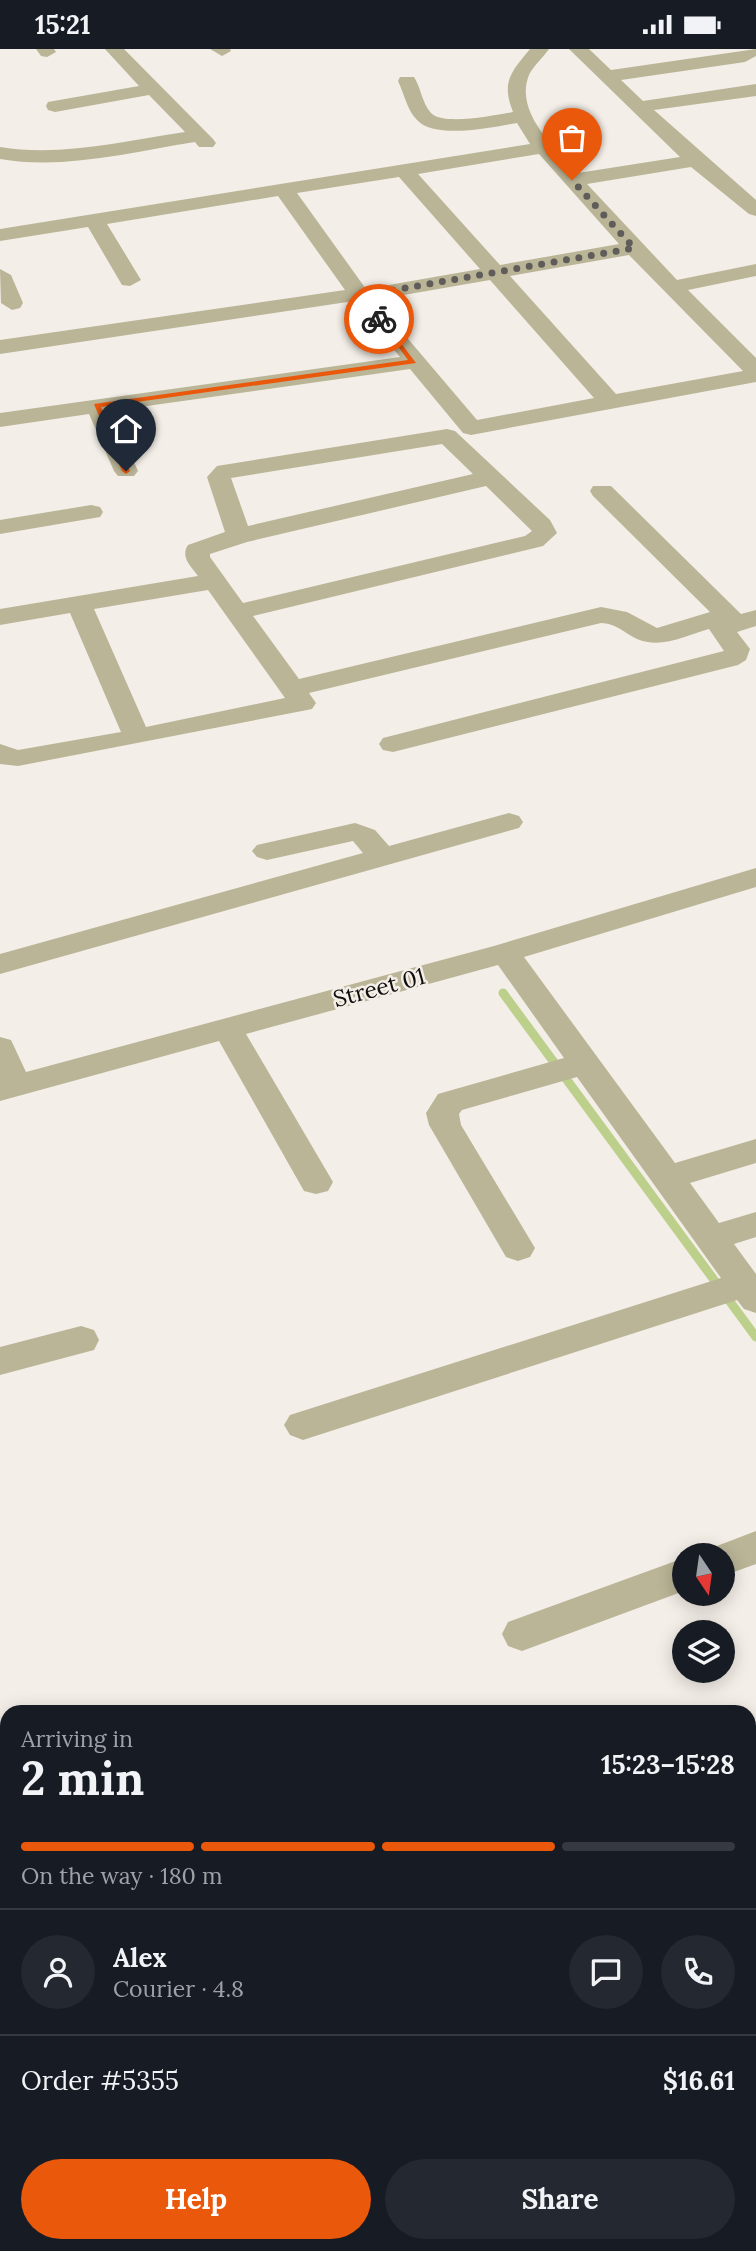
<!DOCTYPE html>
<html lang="en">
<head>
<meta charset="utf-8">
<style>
	body { margin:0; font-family:Lora,serif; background:#242831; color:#f1f3f6; height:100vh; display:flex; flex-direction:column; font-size:26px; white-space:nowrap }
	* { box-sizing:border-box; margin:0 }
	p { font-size:23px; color:#9ea1a6 }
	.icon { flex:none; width:38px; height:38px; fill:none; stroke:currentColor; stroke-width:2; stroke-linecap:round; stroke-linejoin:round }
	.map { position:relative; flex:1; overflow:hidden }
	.details { position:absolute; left:0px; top:1656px; width:756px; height:548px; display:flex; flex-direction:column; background:#171b24; border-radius:21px 21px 0 0; box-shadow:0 4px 18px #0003 }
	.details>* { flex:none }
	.needle { width:46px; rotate:167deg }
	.fabs { position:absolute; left:672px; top:1494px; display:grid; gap:14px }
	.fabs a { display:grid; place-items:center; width:63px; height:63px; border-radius:50%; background:#171b24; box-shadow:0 4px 18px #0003; font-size:35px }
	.pin { position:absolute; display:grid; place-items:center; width:60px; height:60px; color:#fff; margin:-72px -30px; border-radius:50% 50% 50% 0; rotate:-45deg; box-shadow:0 0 7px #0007 }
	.pin .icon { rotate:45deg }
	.courier { position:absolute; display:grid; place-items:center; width:70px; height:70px; margin:-35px; border:5px solid #ea580c; border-radius:50%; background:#fff; color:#222; box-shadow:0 2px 9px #0007 }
	.headline em { font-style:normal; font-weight:700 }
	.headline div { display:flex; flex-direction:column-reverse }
	.headline { display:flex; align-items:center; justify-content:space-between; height:119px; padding:0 21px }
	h1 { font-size:46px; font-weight:700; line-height:52px }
	.bar { display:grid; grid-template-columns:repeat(4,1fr); gap:10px 7px; align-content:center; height:84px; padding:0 21px }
	.bar i { height:9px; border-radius:5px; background:#363941 }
	.bar .selected { background:#ea580c }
	.bar p { grid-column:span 4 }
	.line { display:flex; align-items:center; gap:18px; padding:0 21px; border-top:2px solid #363941 }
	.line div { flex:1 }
	.round { display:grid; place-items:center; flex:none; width:74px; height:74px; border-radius:37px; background:#242831 }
	.primary-button { display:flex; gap:14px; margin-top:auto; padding:14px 21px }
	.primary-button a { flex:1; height:80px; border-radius:42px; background:#ea580c; color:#fff; font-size:28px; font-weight:700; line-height:80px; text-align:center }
	.primary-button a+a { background:#242831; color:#f1f3f6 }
	.status { display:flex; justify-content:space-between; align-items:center; height:49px; padding:0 35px; background:#171b24; direction:ltr }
	.status svg { height:19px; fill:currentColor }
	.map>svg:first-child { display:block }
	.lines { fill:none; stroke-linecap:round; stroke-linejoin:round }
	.stream { stroke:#bdd08b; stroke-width:9 }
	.minor { fill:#bab597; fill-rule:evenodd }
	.route { fill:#ea580c }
	.done { stroke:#5f5c59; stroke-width:7; stroke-dasharray:0 12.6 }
	.labels { text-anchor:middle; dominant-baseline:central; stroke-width:5; stroke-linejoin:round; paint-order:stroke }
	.street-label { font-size:23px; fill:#100e0c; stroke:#f3eee7 }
</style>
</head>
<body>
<div class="status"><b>15:21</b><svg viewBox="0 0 49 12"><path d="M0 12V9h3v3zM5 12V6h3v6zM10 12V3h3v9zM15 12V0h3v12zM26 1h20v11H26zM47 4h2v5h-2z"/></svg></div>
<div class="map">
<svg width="756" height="2202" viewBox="0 0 756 2202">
	<rect width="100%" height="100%" fill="#f3eee7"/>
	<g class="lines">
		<polyline class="stream" points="503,944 756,1288"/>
		<g class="minor">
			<polygon points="36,0 54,0 56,3 47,8 41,7"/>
			<path d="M105,0H124L213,90L216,94L213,98H199L195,93C131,103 64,121 0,110V98C61,108 124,92 185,83L149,46L55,63L48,61L46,57L48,53L139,37Z"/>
			<polygon points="210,0 230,0 231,2 222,7"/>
			<path d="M530,0H549C543,9 533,17 529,26C514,63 555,99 578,124L680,108L569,0H589L611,21L756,0V7L745,13L621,31L643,52L756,35V47L654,61L756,151V167L749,165L691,118L587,135L677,231L756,215V227L688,241L756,309V333L471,386L463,384L410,320L111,362L138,422L134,427H118L114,422L89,365L0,378V364L400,308L354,252L0,305V291L345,241L278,147L107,175L141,231L130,237L122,236L88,178L0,192V180L530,95L517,74C493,78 435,91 417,71C407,61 404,44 398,32L400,28H414C421,39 422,54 431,64C443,77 496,66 513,63C501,33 511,23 530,0ZM539,105L619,195L500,216L418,125ZM399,128L480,220L366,240L297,144ZM629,206L743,322L616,345L510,227ZM490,231L594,349L477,371L375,251Z"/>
			<polygon points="0,220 11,226 23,254 20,259 12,261 1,254"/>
			<path d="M447,380L455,382L550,471L557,484L543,497L253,567L299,630L601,558L627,563L657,579L710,563L593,447L590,442L593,437H611L741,565L756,561V577L737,583L750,600L746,611L738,616L393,703L383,701L379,695L383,689L724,602L709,580C685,587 661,600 637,590C624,584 616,574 601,574L309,644L316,654L312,660L302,662L18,717L0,715V695L18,701L121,683L70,564L0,576V560L198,527C191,517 180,508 188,496L225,483L207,428L217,417ZM442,395L473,425L248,477L231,429ZM486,437L532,482L525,487L243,554L210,508V505L247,493ZM208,541L285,649L146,678L94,560Z"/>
			<polygon points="91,456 100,458 103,463 100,468 0,485 0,471"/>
			<polygon points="509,764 519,767 523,773 519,779 0,925 0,905 363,804 353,792 267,811 257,808 252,802 257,796 355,774 375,781 389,797"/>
			<polygon points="756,819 756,838 524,908 675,1114 756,1090 756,1114 690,1134 719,1174 756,1163 756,1188 734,1195 756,1225 756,1264 744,1260 737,1251 303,1391 290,1386 284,1376 290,1366 721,1229 577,1028 462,1061 459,1065 461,1076 535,1199 530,1208 518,1212 506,1208 429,1076 426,1064 438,1045 564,1009 498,916 246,985 333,1133 328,1142 316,1145 304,1142 219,992 0,1052 0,988 11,991 26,1023 494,897"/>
			<polygon points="81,1277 94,1281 99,1291 94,1301 0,1326 0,1298"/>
			<polygon points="756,1482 756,1515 723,1527 723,1507 706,1507 709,1500"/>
			<polygon points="684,1509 684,1542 522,1602 508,1597 502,1585 508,1573"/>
			<polygon points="749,1745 756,1748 756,1788 749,1785"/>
			<polygon points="756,1877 756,1919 749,1921 749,1879"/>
			<polygon points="7,2027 7,2073 0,2076 0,2030"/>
			<polygon points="756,2126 756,2174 749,2177 749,2129"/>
			<polygon points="493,2196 541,2196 543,2202 495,2202"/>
			<polygon points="615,2196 674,2196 672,2202 613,2202"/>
		</g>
	</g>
	<polygon class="route" points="377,269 382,269 416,314 101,358 130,422 126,425 122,422 94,355 408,311"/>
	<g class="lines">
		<polyline class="done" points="379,270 360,247 634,199 572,131"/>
	</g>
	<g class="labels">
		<g class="street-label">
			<text transform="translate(379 938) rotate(-15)">Street 01</text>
		</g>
	</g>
</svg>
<div class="fabs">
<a><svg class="needle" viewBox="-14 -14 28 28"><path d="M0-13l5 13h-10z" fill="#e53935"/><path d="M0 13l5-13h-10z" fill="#9ea1a6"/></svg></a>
<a><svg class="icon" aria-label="layers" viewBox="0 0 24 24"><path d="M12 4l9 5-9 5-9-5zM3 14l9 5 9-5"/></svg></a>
</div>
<div class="pin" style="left:572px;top:131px;background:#ea580c"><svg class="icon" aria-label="bag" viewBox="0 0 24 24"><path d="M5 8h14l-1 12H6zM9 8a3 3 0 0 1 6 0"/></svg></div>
<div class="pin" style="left:126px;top:422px;background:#1f2937"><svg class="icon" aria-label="home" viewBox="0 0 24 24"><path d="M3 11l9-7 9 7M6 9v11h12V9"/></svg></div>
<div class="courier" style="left:379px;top:270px"><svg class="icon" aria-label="bike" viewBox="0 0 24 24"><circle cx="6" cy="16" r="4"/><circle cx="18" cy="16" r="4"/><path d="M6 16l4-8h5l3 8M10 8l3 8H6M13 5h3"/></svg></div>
<section class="details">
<div class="headline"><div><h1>2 min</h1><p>Arriving in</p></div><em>15:23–15:28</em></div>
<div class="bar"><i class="selected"></i><i class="selected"></i><i class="selected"></i><i></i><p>On the way · 180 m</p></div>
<div class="line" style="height:126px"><a class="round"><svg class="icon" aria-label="person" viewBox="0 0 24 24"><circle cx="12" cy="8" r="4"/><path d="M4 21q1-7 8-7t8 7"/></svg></a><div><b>Alex</b><p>Courier · 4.8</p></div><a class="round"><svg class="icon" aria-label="chat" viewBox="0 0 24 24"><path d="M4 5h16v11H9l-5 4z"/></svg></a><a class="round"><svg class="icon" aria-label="phone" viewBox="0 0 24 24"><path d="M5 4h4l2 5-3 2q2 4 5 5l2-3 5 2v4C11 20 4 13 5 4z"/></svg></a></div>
<div class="line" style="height:91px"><div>Order #5355</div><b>$16.61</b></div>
<div class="primary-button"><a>Help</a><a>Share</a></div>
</section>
</div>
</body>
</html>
